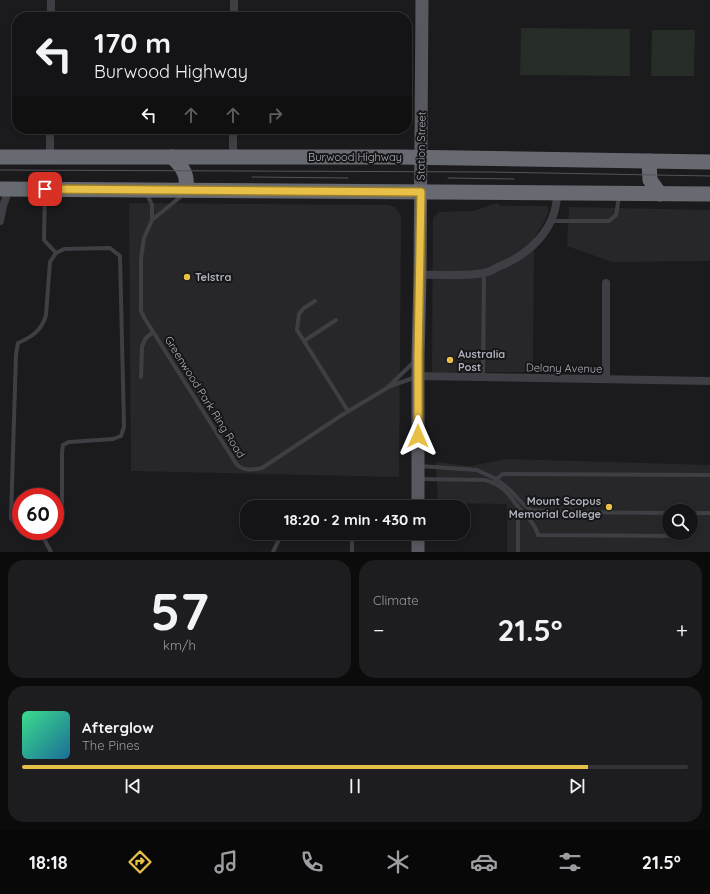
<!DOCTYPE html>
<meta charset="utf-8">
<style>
body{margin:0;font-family:Quicksand,sans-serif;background:#1d1d1f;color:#f1f3f6;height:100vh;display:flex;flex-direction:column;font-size:15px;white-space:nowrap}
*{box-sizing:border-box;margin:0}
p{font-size:13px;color:#9d9ea1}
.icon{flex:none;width:22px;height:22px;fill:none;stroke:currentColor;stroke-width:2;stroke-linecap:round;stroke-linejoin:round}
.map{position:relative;height:552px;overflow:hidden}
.details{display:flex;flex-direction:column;gap:8px;padding:8px;background:#0b0b0c;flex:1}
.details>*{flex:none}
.banner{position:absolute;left:12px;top:12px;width:400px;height:122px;border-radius:16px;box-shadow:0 2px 6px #0003,0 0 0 1px #333335;background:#141416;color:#f1f3f6;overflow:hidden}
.buttons{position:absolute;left:662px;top:504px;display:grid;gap:8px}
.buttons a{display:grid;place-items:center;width:36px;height:36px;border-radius:50%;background:#141416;box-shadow:0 2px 6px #0003,0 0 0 1px #333335;font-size:20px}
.speed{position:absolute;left:12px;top:488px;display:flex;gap:8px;font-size:20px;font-weight:700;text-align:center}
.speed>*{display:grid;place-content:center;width:52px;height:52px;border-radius:50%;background:#141416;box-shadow:0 2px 6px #0003,0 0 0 1px #333335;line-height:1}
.speed .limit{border:6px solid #d22;background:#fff;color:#111}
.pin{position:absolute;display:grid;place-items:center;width:34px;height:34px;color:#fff;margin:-17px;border-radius:8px;box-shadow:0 2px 6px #0006}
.me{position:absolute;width:44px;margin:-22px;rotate:0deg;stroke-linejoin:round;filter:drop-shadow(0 0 3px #0008)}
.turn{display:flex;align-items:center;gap:14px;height:84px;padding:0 16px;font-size:18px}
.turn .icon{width:52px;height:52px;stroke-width:2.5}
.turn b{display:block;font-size:28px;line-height:34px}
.lanes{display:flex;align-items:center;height:38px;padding:0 16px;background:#0003;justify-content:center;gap:20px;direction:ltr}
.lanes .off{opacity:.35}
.big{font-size:30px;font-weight:700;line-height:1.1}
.details .card{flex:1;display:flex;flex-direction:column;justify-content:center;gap:6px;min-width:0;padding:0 14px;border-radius:16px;background:#1d1d1f}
.details .dial{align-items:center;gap:0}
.dial b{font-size:52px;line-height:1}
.song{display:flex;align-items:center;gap:12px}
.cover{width:48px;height:48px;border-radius:6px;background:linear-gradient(135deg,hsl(150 70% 55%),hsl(200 70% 35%))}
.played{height:4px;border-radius:2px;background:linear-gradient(90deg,#e8c047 85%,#333335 85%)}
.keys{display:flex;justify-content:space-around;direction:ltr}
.heat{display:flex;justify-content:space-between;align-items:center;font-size:22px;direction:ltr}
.details .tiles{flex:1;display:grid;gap:8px;grid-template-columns:1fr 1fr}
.card:last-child{grid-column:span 2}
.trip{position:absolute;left:240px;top:500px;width:230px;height:40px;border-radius:16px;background:#141416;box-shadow:0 2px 6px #0003,0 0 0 1px #333335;font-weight:700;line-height:40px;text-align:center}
.menu{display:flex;height:64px;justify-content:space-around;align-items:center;background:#080809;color:#9d9ea1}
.menu .icon{width:28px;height:28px}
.menu .on{color:#e8c047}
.menu b{font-size:18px;color:#f1f3f6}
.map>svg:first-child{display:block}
.built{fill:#27272a;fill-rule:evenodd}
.green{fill:#252d26}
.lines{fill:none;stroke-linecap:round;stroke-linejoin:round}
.lane{stroke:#3e3e44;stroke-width:4}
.street{stroke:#3e3e44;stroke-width:8}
.primary{stroke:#585960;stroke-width:13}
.highway{stroke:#686a72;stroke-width:15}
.tram{stroke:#53545a;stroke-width:1}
.route-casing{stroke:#977d2e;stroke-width:10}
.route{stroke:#e8c047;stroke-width:7}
.poi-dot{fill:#e8c047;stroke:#161618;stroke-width:1.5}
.labels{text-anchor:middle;stroke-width:4;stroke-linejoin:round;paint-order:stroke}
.street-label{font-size:11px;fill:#aeb1bb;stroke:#161618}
.poi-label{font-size:11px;font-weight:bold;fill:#aeb1bb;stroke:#161618;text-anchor:start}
</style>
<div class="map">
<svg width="710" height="552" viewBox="0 0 710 552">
<rect width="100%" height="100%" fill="#1b1b1d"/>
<g class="built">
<polygon points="129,203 388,205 395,207 401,216 401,221 399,477 131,471"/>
<polygon points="497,203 501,206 547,206 549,211 542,226 534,238 533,372 432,372 433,218 439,212 473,211"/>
<polygon points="569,207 710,210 710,261 612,262 567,246"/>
<path d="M507 459 710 465V552H507V504L438 503 436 462 470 466ZM669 511H691V533H669Z"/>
</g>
<g class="green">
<polygon points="521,28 630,29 630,76 520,75"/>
<polygon points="652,30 695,30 694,76 651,76"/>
</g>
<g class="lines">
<g class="lane">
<polyline points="45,192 44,240 56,253"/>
<polyline points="147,194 152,205 152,220"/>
<path d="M184 194 152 220 144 238 141 259V311L145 319 237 465C245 471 253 470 262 468L342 415 387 388 415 361"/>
<polyline points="551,221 609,221 616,215 619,197"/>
<polyline points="315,301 304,308 299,314 297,330 348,411"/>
<polyline points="304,341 336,320"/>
<polyline points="141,377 142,347 145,339 153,332"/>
<polyline points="483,377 484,273"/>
<polyline points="388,387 416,377"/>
<polyline points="420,466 477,470 496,479 509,489 523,504 531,510 549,512 669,513"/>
<path d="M420 479 485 480C503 485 508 493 518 507 526 516 535 523 538 535L681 536V533"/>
<polyline points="495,480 503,474 510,474 710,475"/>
<polyline points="691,513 710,513"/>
<path d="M43 537 23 534 11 518 16 354 18 343C32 337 42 330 46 315L50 262 56 253 64 249 110 248 120 256 124 427 121 436 113 439 69 442 63 445 62 452V508L55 520"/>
<polyline points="43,537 51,552"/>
<polyline points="43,537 48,531"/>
<polyline points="273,552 282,533"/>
<polyline points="352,552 352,533"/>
<polyline points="518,552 518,506"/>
</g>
<g class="street">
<polyline points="51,17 51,0"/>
<polyline points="234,17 234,0"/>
<polyline points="50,157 50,129"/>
<polyline points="233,157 233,129"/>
<polyline points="0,221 3,206 9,189"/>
<path d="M420 275C440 274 465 277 484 273 489 272 494 269 498 267 529 255 557 229 557 193"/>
<polyline points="418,376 710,381"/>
<polyline points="606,379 606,283"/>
</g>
<g class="primary">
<polyline points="418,507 418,358 420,275 422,0"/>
<polyline points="418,552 418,533"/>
</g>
<g class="highway">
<polyline points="0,157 399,157 710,162"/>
<path d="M172 157C183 167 188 175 186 190"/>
<polyline points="649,161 650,180 660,194"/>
<polyline points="0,189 710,194"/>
</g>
<g class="tram">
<polyline points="0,170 490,172 710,176"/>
<polyline points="252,177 348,178"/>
<polyline points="448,178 514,179"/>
</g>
</g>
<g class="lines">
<defs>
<polyline id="route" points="45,189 421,192 418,358 418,436"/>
</defs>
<use href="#route" class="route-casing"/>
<use href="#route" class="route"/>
</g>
<g class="poi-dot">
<circle cx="187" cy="277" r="4"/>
<circle cx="450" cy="360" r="4"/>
<circle cx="609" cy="507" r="4"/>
</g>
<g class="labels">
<g class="street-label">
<text transform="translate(421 146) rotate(-89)" y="4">Station Street</text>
<text x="355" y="161">Burwood Highway</text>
<text transform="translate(564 368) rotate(1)" y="4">Delany Avenue</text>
<text transform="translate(205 397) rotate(58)" y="4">Greenwood Park Ring Road</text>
</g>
<g class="poi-label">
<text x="195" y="281">Telstra</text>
<text x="458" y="358">Australia<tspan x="458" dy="13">Post</tspan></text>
<text x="601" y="505" text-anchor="end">Mount Scopus<tspan x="601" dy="13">Memorial College</tspan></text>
</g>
</g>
</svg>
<div class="buttons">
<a><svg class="icon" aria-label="search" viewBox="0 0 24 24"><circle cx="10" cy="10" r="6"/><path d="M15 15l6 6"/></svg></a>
</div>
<div class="speed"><div class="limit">60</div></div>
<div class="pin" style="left:45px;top:189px;background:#d93025"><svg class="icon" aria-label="arrive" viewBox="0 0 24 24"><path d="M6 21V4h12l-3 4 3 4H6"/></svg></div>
<svg class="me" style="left:418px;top:436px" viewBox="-20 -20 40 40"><path d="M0-17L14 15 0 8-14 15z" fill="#e8c047" stroke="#fff" stroke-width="4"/></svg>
<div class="trip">18:20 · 2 min · 430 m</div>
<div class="banner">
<div class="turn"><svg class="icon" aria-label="left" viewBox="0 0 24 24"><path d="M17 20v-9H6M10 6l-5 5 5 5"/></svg><div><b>170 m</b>Burwood Highway</div></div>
<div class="lanes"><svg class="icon" aria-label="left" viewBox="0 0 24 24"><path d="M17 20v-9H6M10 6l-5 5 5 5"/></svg><svg class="icon off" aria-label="ahead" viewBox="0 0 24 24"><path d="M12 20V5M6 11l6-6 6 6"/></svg><svg class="icon off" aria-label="ahead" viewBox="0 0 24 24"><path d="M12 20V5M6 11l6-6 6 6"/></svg><svg class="icon off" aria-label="right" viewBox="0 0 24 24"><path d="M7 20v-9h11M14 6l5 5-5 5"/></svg></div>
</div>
</div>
<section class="details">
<div class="tiles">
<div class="card dial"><b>57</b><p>km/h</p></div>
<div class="card"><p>Climate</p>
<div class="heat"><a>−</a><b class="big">21.5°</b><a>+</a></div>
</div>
<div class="card">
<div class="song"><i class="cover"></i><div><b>Afterglow</b><p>The Pines</p></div></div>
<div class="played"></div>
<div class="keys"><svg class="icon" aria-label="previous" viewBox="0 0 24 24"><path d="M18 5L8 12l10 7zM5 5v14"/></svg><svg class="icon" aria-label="pause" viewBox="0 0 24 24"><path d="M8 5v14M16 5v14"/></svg><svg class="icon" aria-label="next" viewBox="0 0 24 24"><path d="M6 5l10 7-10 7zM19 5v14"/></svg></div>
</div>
</div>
</section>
<nav class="menu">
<b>18:18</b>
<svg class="icon on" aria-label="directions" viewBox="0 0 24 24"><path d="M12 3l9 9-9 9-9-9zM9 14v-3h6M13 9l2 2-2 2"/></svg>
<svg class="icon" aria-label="music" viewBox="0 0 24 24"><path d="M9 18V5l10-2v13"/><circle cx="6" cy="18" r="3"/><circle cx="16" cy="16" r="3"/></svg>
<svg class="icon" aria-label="phone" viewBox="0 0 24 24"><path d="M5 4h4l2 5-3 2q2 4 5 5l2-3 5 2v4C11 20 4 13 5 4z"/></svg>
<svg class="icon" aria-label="climate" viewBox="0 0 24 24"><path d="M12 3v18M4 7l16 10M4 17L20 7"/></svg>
<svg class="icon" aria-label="car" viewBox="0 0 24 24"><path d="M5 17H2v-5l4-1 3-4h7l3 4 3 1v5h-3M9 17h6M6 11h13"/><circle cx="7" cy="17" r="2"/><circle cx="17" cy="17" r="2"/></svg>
<svg class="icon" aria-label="filters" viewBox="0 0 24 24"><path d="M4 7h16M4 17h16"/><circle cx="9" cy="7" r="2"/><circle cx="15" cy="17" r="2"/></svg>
<b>21.5°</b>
</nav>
